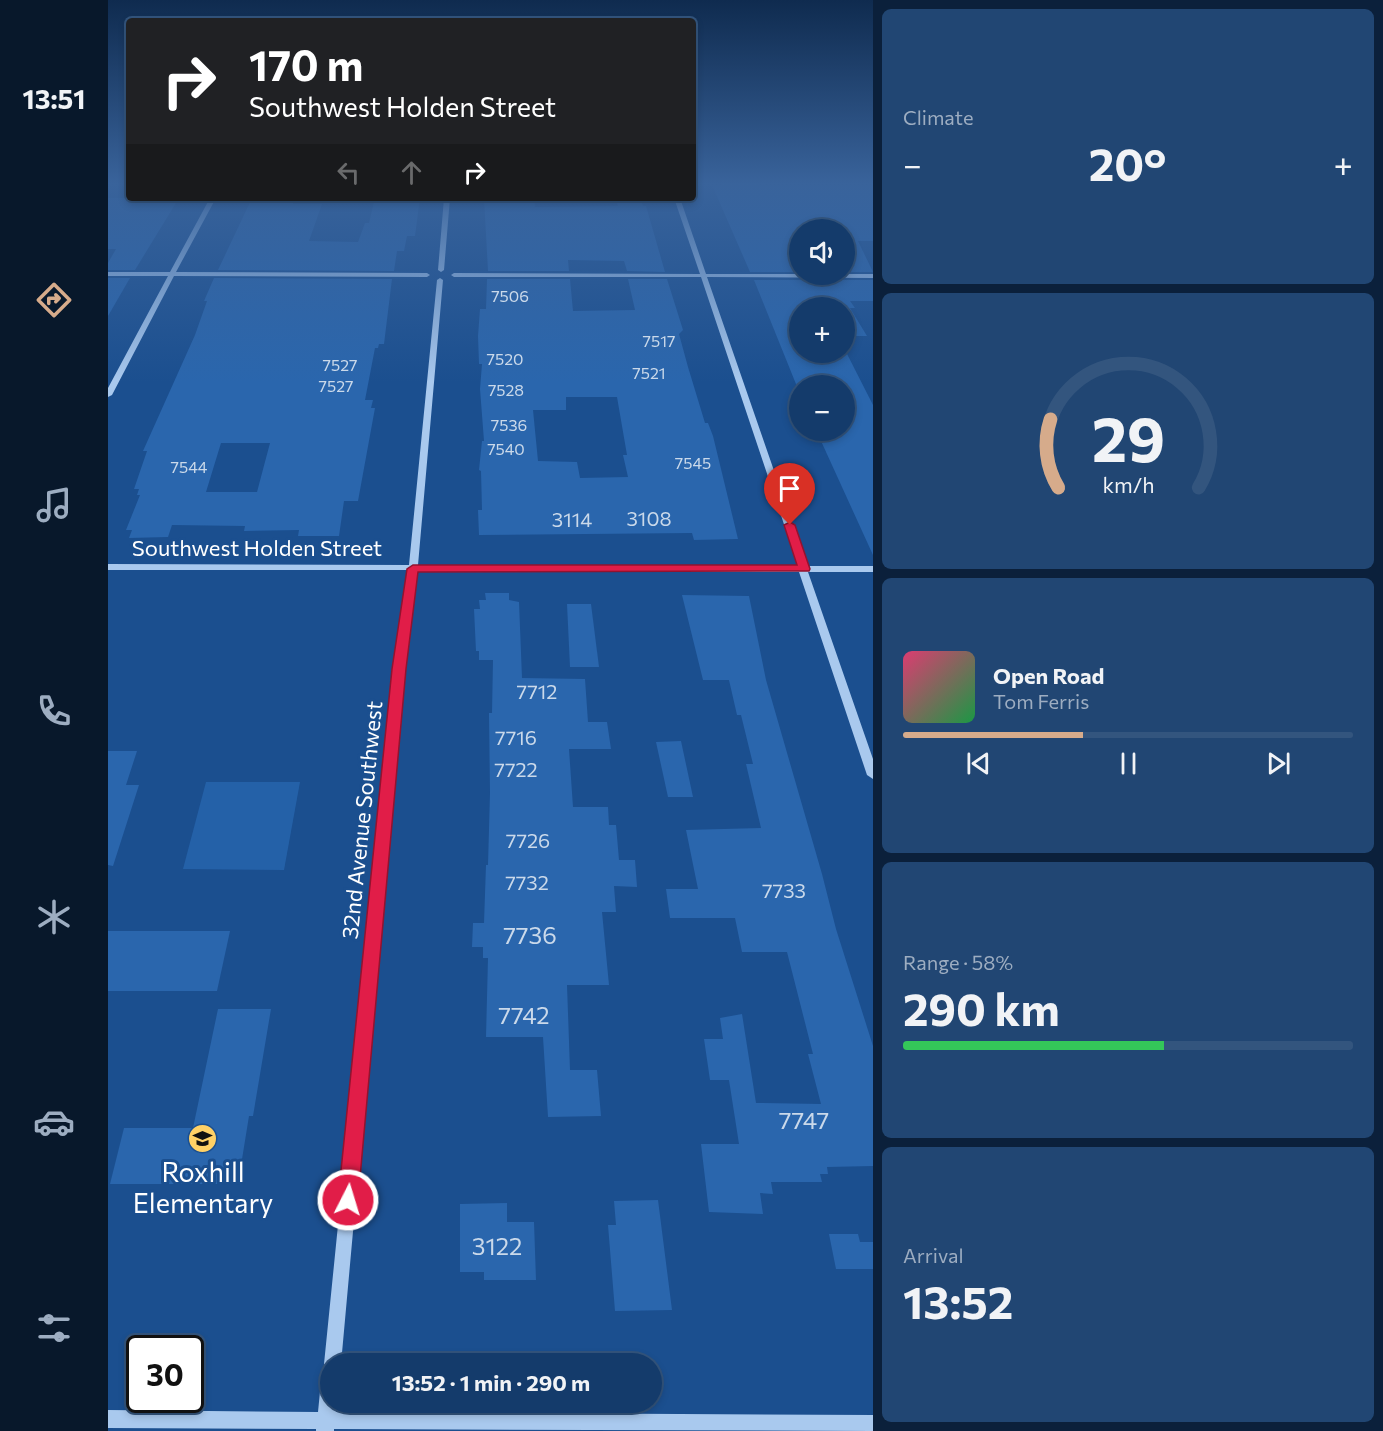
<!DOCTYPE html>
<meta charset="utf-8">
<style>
body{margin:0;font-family:Commissioner,sans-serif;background:#214673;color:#f1f3f6;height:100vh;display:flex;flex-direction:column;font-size:22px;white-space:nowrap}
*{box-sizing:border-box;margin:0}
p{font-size:20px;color:#9dadc1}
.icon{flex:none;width:33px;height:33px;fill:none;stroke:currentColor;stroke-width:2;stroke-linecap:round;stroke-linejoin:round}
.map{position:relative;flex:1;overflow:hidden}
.panel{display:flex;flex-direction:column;gap:9px;padding:9px;background:#0b203b;width:510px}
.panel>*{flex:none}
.hud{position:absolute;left:18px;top:18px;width:570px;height:183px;border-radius:6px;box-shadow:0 3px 9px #0003,0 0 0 2px #33557e;background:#202124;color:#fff;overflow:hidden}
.fabs{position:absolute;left:681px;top:219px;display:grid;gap:12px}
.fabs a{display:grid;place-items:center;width:66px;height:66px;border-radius:50%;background:#143b6b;box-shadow:0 3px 9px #0003,0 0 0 2px #33557e;font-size:30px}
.speed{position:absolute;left:18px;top:1335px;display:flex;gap:12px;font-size:30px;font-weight:700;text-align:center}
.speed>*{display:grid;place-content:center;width:78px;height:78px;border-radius:50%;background:#143b6b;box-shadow:0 3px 9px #0003,0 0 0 2px #33557e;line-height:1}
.speed .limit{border:3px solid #111;border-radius:9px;background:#fff;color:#111}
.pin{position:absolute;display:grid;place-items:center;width:51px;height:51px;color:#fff;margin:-62px -26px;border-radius:50% 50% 50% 0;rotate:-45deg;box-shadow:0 0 6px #0007}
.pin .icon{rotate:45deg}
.me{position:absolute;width:66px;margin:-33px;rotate:5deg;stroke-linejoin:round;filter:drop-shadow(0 0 4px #0008)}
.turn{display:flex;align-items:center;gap:21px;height:126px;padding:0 24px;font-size:27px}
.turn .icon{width:78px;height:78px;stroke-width:2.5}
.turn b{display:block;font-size:42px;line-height:51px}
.lanes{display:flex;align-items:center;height:57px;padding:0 24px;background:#0003;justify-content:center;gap:30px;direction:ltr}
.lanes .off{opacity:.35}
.big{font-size:45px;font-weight:700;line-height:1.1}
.panel .widget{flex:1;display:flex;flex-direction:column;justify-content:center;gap:9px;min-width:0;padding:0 21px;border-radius:9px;background:#214673}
.panel .dial{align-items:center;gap:0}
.dial svg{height:156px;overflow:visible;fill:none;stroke:#33557e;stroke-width:7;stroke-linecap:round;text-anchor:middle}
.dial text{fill:#f1f3f6;stroke:none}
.song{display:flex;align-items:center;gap:18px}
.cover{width:72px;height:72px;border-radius:9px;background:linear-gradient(135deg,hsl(340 70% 55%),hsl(140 70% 35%))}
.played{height:6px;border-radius:3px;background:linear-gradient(90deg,#d6ab8b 40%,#33557e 40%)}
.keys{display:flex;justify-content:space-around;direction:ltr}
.heat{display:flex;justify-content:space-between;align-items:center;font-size:33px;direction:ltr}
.charge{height:9px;border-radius:4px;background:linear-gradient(90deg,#34c759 58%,#33557e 0)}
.trip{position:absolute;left:212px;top:1353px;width:342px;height:60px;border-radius:30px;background:#143b6b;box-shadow:0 3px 9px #0003,0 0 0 2px #33557e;font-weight:700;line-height:60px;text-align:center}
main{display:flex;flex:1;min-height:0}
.tabs{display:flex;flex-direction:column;width:108px;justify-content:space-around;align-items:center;background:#08182b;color:#9dadc1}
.tabs .icon{width:42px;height:42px}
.tabs .active{color:#d6ab8b}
.tabs b{font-size:27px;color:#f1f3f6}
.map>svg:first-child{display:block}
.green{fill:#2461a8}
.building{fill:#2a66ad;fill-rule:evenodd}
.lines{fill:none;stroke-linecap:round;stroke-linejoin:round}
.minor{fill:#a9c9ee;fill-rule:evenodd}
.route{fill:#e11d48;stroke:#92132f;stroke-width:1.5}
.labels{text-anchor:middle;stroke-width:6;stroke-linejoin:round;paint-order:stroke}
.far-number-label{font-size:16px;fill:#cad9ea}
.number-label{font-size:20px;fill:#cad9ea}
.street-label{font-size:22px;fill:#fff;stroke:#1b4f8f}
.near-number-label{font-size:24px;fill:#cad9ea}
.near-poi-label{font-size:27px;fill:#fff;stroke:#1b4f8f}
</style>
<main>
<nav class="tabs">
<b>13:51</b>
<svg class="icon active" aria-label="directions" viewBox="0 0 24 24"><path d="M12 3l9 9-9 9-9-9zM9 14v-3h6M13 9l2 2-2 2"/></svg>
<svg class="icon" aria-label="music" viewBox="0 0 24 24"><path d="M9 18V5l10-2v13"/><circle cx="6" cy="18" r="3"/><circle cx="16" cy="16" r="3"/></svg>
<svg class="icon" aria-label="phone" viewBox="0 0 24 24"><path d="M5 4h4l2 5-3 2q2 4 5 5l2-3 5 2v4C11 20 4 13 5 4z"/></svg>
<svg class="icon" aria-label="climate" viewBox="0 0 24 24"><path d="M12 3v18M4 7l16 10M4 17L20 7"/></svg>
<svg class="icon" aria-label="car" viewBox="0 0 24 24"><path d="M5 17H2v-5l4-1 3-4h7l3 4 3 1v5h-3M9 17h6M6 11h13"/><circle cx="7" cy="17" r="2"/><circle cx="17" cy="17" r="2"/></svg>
<svg class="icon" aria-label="filters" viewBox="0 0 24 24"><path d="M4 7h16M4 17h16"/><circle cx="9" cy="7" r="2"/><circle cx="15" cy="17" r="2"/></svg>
</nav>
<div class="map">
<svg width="765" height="1431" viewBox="0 0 765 1431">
<rect width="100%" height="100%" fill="#1b4f8f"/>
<polygon class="green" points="98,782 192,782 176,870 75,869"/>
<g class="building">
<polygon points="613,182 648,182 650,186 765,186 765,241 750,241 765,272 736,272 736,230 692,230 692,272 642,272 604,185 614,185"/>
<polygon points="0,198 71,198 27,270 0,270 0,263 8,249 0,249"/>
<polygon points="144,198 187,198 185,204 214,204 201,241 250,242 257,223 261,223 267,198 312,198 307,236 299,236 296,251 289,251 286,271 110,270"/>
<polygon points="376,198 426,198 427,207 510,206 508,198 532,198 535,206 538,206 557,272 519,271 516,261 460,260 461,271 380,271"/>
<polygon points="0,278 22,278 0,316"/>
<path d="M106 278 284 279 276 344H271L270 348H267L257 400H265L263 408H267L250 501H236L231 536H190L191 530 136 531 137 526 64 525 60 537 21 538 24 530H18L32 495H29L31 489H26L39 451H35L87 335 99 301H96ZM113 443H162L149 492H98Z"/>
<path d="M379 279H462L465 311 527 310 520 279H559L575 330 571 334 580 367 597 423H600L605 436 630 539 586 540 584 533 371 535 370 510H374L373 471 371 470 374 441H376L372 389 374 364H371L370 336 372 309H378ZM458 397H509L519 455H515L520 477 472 478 469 462 430 461 425 410H458Z"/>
<polygon points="646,280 765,280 765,301 742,301 747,308 742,308 759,336 736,336 736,308 692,308 692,352 736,352 736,348 765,405 765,555 708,430 736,430 736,386 692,386 692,394"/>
<polygon points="377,593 401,593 401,600 411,602 414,678 477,679 480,722 499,722 503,749 461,749 465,807 500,807 501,825 508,825 511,860 527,860 529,887 506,886 508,912 494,912 501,985 459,985 462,1070 489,1070 493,1116 440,1117 435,1037 378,1037 380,958 375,958 375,947 364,947 365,923 376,923 378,865 380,865 382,793 381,713 384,713 385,660 371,660 371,651 368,651 366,609 372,609 371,600 378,600"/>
<polygon points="574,595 641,596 658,680 714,874 728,929 765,1046 765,1166 719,1167 720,1174 712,1174 714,1182 663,1182 665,1194 652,1193 655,1214 601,1212 593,1144 631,1144 621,1080 602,1080 596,1039 615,1039 612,1018 634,1014 648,1103 713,1104 700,1054 705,1054 679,952 634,952 627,918 562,918 558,889 590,889 578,830 653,828 638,764 645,764 633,715 629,715 621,680 595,680"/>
<polygon points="459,604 483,604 491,667 462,667"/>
<polygon points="573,741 585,797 560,797 548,742"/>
<polygon points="0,751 29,751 18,785 31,785 5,866 0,865"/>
<polygon points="0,931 122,931 109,991 0,991"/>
<polygon points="110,1009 163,1009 145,1116 141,1116 130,1184 2,1184 16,1128 85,1128"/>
<polygon points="550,1200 564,1310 507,1311 500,1225 508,1225 506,1201"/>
<polygon points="399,1203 399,1222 426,1222 428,1280 376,1280 376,1272 352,1272 352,1204"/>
<polygon points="721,1234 750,1234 752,1242 765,1242 765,1269 728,1269"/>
</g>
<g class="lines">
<g class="minor">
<polygon points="102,198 108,198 68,272 319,273 322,275 319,277 66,276 4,395 0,397 0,388 60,276 0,276 0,272 62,272"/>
<polygon points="336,198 342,198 336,270 333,272 330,270"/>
<polygon points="566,198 572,198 598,274 765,274 765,278 599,277 699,566 765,566 765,572 700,572 765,759 765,779 759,775 691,572 309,571 296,669 233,1364 222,1364 222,1372 218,1370 216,1364 286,669 300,570 0,570 0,564 301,565 329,280 332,278 335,280 310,565 690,566 593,277 346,277 343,275 346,273 592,274"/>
<polygon points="222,1372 222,1402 229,1402 228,1412 765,1415 765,1431 226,1429 226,1431 208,1431 208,1429 0,1428 0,1410 210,1412 213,1381 216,1375"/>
</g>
</g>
<linearGradient id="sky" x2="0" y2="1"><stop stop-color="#0f2b4f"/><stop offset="0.48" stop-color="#39639b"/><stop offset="1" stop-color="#39639b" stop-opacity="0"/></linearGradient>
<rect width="765" height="382" fill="url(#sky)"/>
<polygon class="route" points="682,522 687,525 702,569 701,571 310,572 298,669 250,1200 247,1207 240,1210 233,1207 230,1200 284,669 299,569 305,565 689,565 676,525"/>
<defs>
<symbol id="school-disc" viewBox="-11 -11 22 22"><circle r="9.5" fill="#ffd166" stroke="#1b4f8f"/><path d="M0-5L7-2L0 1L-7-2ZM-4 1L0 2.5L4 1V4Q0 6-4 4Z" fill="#111"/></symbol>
</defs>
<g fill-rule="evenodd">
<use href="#school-disc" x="78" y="1122" width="33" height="33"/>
</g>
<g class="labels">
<g class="far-number-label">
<text x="402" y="302">7506</text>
<text x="551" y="347">7517</text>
<text x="397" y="365">7520</text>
<text x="232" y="371">7527</text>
<text x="541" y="379">7521</text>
<text x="228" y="392">7527</text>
<text x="398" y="396">7528</text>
<text x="401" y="431">7536</text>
<text x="398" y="455">7540</text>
<text x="585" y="469">7545</text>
<text x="81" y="473">7544</text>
</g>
<g class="number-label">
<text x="541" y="526">3108</text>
<text x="464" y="527">3114</text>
<text x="429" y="699">7712</text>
<text x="408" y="745">7716</text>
<text x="408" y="777">7722</text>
<text x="420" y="848">7726</text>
<text x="419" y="890">7732</text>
<text x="676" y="898">7733</text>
</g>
<g class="street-label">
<text x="149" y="556">Southwest Holden Street</text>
<text transform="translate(254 820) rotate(-84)" y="8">32nd Avenue Southwest</text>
</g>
<g class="near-number-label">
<text x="422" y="944">7736</text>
<text x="416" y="1024">7742</text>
<text x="696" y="1129">7747</text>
<text x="389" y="1255">3122</text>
</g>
<g class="near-poi-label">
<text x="95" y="1182">Roxhill<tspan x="95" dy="31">Elementary</tspan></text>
</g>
</g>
</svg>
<div class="fabs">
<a><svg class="icon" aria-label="sound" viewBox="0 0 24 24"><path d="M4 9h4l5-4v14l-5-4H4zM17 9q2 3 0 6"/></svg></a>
<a>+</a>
<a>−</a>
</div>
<div class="speed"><div class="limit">30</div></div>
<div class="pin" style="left:682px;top:525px;background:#d93025"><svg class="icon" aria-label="arrive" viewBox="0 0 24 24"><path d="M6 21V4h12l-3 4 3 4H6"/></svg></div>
<svg class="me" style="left:240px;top:1200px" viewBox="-20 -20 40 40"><circle r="17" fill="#e11d48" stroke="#fff" stroke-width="3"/><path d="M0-11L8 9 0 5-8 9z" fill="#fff"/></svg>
<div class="trip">13:52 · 1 min · 290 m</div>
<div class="hud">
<div class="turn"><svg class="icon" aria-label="right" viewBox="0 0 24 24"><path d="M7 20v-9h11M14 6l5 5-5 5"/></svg><div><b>170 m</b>Southwest Holden Street</div></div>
<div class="lanes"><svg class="icon off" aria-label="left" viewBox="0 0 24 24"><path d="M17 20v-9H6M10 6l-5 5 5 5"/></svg><svg class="icon off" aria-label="ahead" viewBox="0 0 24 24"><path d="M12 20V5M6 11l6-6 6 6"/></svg><svg class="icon" aria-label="right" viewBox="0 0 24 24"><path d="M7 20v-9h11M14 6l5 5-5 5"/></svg></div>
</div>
</div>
<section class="panel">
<div class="widget"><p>Climate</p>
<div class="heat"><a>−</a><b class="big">20°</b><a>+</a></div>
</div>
<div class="widget dial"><svg viewBox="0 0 100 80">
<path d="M14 69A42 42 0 1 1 86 69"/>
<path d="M14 69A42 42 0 0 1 10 34" stroke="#d6ab8b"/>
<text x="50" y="56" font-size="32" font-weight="700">29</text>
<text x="50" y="72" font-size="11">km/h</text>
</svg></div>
<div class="widget">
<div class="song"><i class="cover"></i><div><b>Open Road</b><p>Tom Ferris</p></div></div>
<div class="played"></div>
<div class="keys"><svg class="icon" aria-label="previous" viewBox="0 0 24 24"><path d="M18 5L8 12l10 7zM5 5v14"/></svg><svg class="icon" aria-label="pause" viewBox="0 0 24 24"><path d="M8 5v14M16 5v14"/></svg><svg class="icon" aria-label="next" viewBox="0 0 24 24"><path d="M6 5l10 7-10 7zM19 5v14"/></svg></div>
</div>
<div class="widget"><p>Range · 58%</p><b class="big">290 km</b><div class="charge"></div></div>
<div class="widget"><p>Arrival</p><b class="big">13:52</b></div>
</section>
</main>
